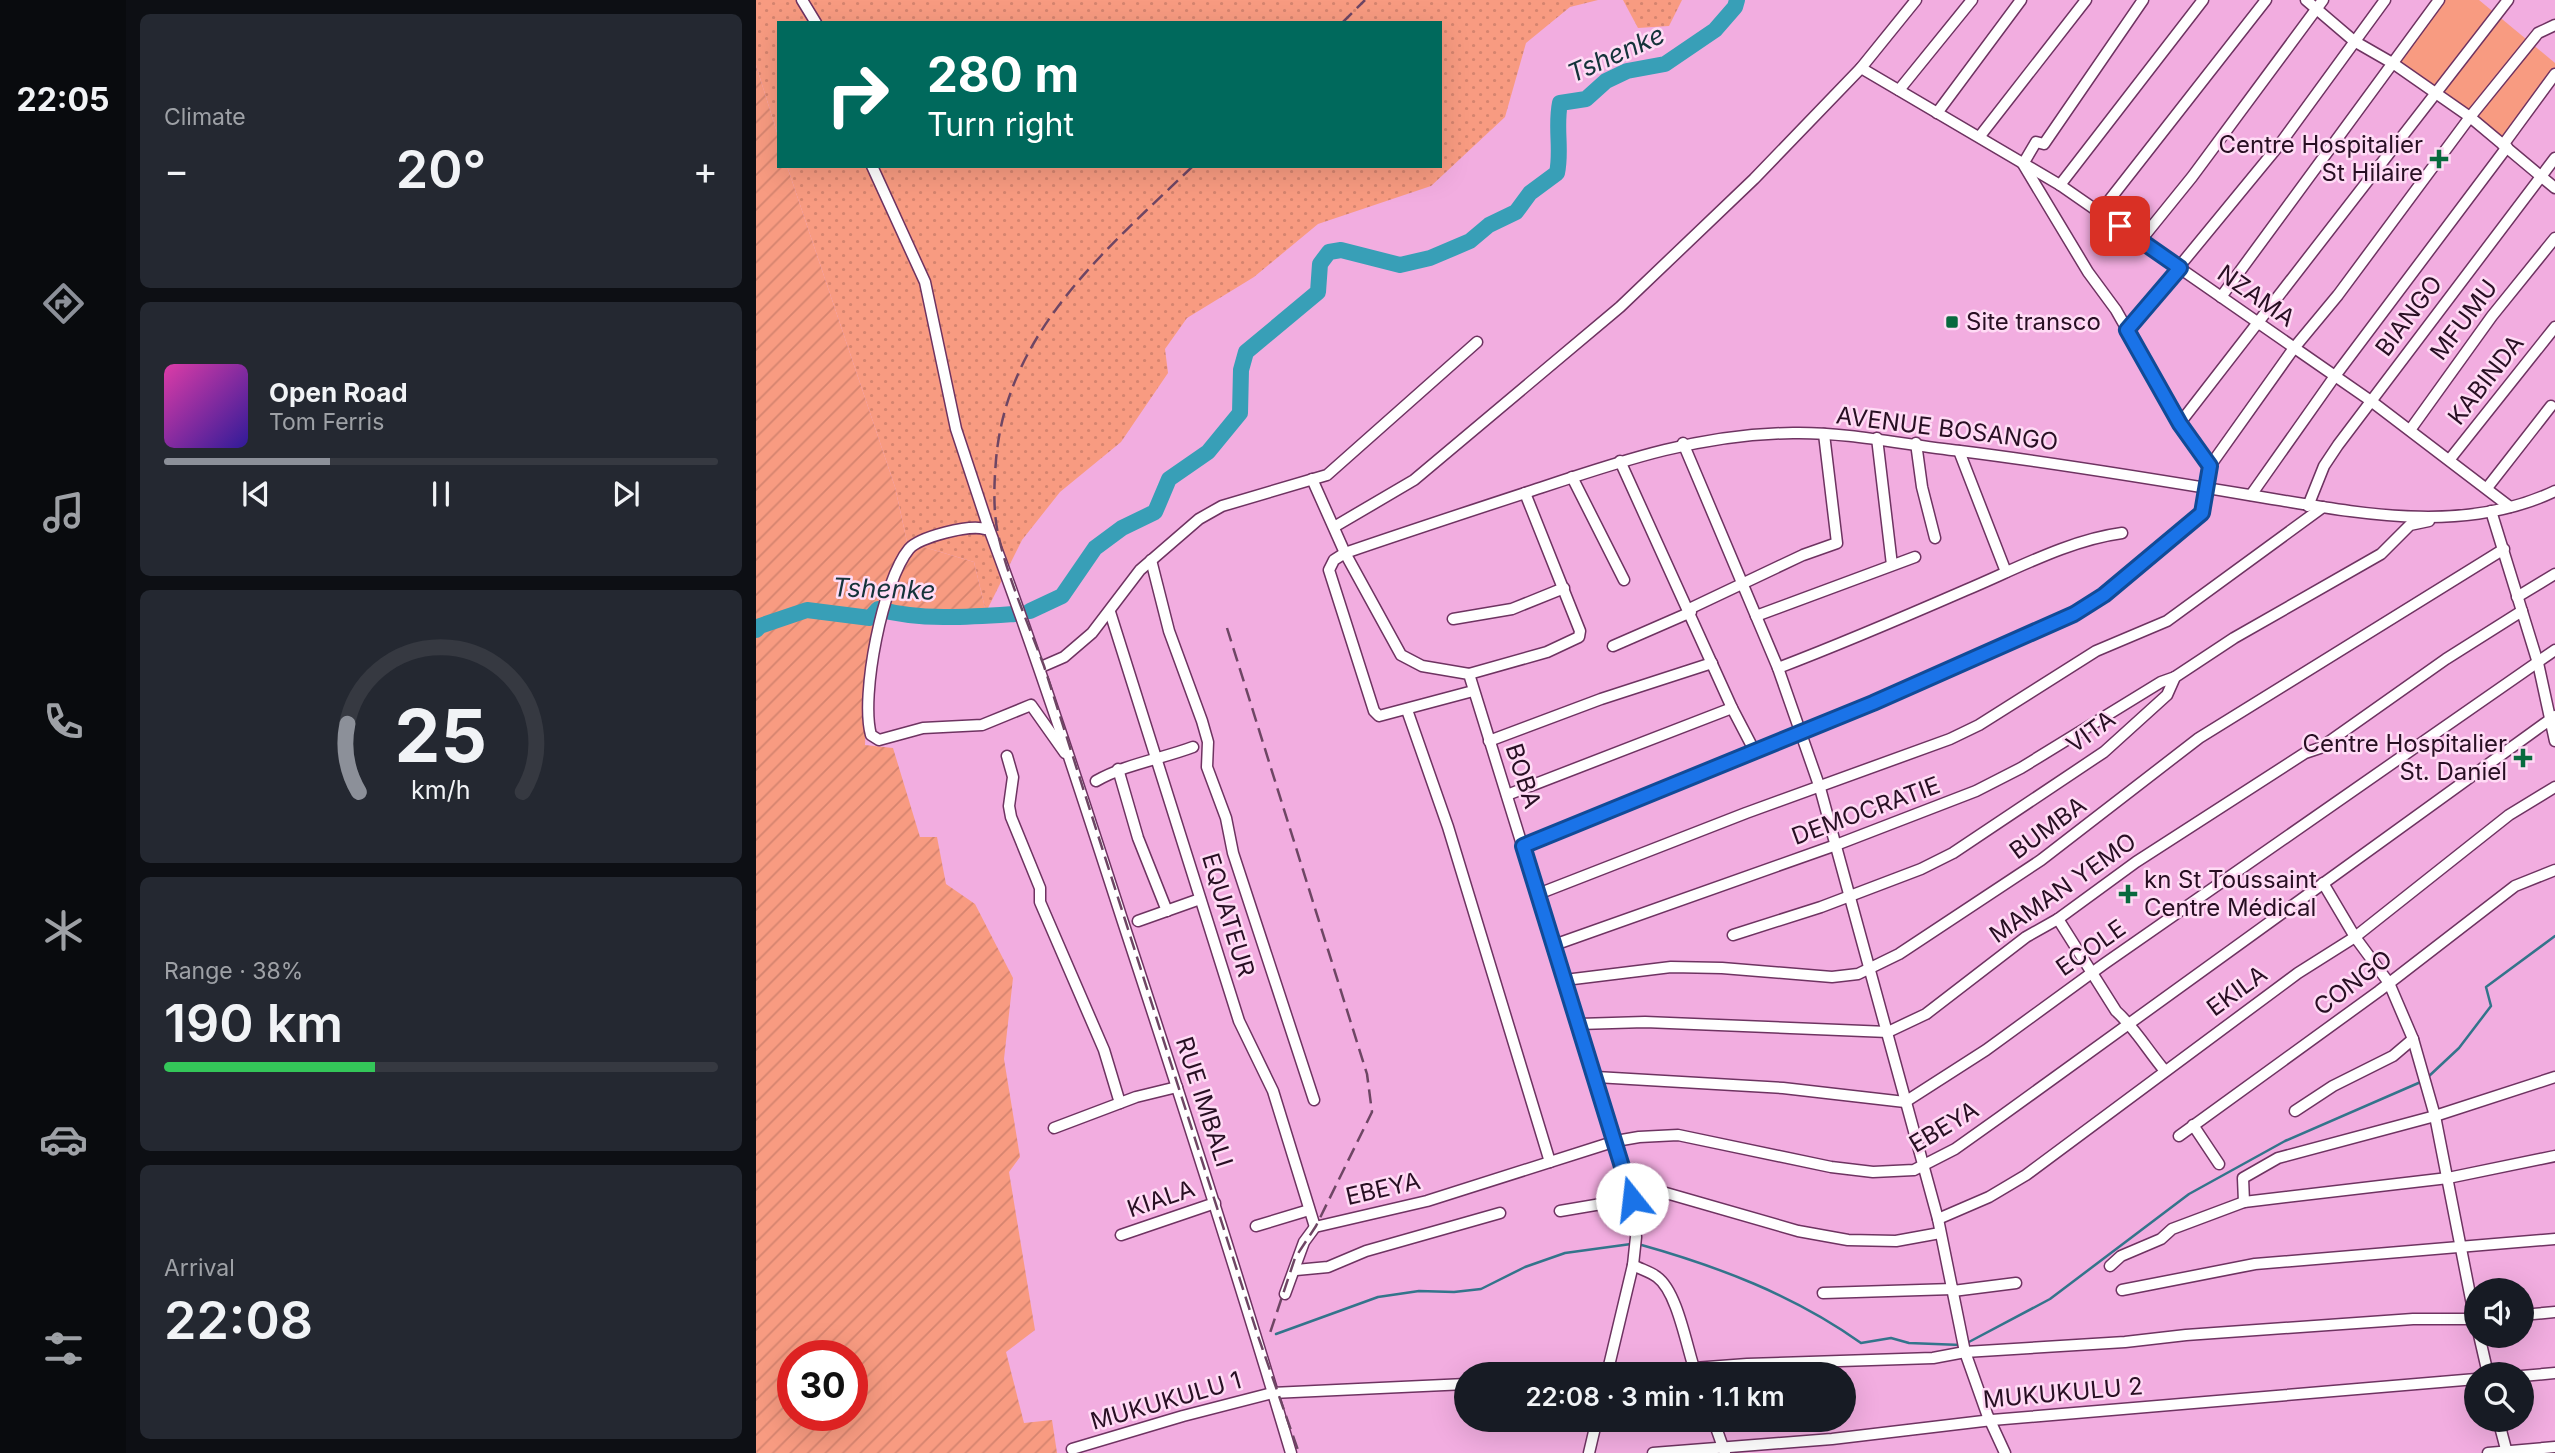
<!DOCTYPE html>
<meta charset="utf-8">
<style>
body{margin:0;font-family:Inter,sans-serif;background:#242831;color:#f1f3f6;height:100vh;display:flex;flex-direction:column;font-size:26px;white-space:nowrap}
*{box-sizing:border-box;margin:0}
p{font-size:23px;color:#9ea1a6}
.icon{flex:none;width:38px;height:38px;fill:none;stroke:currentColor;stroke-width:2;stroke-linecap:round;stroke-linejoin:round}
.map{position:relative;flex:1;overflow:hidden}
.sheet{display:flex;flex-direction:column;gap:14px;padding:14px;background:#0d0f14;width:630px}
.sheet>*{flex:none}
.hud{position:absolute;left:21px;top:21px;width:665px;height:147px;border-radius:0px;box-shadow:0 7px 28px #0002;background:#00695c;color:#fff;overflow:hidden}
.controls{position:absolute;left:1708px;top:1278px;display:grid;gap:14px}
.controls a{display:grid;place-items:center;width:70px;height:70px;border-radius:50%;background:#171b24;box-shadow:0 7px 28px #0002;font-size:35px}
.speed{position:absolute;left:21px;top:1340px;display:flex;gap:14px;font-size:35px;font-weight:700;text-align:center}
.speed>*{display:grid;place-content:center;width:91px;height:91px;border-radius:50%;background:#171b24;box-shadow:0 7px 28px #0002;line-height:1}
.speed .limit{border:10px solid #d22;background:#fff;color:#111}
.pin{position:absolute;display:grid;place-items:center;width:60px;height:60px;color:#fff;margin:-30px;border-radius:14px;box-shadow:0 4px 10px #0006}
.me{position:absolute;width:77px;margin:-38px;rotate:344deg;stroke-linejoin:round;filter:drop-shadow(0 0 5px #0008)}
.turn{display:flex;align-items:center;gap:24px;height:147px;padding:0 35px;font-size:32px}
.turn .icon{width:91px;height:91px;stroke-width:2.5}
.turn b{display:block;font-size:49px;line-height:60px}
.big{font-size:52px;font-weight:600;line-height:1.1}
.sheet .card{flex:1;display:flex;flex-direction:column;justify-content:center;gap:10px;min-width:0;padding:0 24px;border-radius:10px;background:#242831}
.sheet .dial{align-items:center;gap:0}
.dial svg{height:182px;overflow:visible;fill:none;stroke:#363941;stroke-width:7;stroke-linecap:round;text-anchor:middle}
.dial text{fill:#f1f3f6;stroke:none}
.song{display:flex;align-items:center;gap:21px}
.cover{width:84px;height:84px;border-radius:10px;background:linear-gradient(135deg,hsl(320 70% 55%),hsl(250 70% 35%))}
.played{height:7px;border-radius:4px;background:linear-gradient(90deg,#8c9099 30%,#363941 30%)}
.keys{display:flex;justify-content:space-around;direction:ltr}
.heat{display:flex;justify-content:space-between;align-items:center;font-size:38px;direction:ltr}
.charge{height:10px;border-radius:5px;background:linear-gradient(90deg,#34c759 38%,#363941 0)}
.trip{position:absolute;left:698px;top:1362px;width:402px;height:70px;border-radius:35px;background:#171b24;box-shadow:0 7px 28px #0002;font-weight:600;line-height:70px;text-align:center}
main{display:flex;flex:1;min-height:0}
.tab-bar{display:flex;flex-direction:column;width:126px;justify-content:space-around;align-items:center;background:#090b0e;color:#9ea1a6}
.tab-bar .icon{width:49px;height:49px}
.tab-bar .active{color:#8c9099}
.tab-bar b{font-size:32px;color:#f1f3f6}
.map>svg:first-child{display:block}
.grass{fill:url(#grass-dots)}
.garden{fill:url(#garden-furrows);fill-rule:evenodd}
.pitch{fill:#f89b81}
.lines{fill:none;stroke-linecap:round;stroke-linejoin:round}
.stream{stroke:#33748b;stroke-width:2.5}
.river{stroke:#389fb7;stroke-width:16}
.street-casing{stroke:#6e3361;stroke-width:13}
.street{stroke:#fff;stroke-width:10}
.rail{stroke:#6e4664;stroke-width:2.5;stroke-dasharray:14 7;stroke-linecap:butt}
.route-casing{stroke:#114b97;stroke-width:18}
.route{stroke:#1a73e8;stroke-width:12}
.poi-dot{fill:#086a3e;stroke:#ffdbf5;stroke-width:2.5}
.labels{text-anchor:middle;stroke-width:5;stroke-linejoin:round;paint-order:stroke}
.poi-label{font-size:24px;fill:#280f23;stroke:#ffdbf5;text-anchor:end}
.street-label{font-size:24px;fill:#280f23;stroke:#ffdbf5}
.water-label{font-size:26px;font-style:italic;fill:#14333a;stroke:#ffdbf5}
</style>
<main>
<nav class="tab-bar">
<b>22:05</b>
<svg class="icon active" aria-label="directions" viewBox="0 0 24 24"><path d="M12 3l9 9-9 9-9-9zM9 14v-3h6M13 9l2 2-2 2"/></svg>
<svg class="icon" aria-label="music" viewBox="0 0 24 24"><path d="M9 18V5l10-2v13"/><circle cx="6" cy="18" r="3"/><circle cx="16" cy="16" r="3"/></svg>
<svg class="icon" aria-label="phone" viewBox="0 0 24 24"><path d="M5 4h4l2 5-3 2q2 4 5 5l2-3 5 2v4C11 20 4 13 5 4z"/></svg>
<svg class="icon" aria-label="climate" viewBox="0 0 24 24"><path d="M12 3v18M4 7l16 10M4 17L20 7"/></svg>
<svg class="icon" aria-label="car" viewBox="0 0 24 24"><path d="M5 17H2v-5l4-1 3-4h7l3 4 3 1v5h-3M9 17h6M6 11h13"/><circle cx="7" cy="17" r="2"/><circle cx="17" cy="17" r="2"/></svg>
<svg class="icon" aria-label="filters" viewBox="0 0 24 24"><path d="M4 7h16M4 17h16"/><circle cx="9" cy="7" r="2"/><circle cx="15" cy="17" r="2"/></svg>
</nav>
<section class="sheet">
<div class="card"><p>Climate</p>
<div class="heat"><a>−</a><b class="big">20°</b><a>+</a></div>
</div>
<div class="card">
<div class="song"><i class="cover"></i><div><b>Open Road</b><p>Tom Ferris</p></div></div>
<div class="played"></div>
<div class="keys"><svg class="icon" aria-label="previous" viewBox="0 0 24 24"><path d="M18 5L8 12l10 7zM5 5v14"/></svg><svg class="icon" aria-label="pause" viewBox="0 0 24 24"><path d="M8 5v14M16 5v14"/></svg><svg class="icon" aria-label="next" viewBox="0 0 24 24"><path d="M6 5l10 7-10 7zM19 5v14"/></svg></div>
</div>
<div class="card dial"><svg viewBox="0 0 100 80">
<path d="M14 69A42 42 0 1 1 86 69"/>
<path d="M14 69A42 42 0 0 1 9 39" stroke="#8c9099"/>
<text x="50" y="56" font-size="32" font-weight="700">25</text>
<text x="50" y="72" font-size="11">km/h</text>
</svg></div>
<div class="card"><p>Range · 38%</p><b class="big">190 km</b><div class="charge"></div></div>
<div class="card"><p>Arrival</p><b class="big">22:08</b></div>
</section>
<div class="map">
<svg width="1799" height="1453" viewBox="0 0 1799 1453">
<defs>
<pattern id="grass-dots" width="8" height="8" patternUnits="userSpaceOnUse" patternTransform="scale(1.75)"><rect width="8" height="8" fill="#f89b81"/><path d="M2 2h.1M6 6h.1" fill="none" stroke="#d5846f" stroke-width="1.8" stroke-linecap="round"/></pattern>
<pattern id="garden-furrows" width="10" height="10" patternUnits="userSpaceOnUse" patternTransform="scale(1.75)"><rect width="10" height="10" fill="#f89b81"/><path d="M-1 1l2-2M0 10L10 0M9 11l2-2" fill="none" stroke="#d5846f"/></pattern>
</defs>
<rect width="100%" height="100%" fill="#f2ade0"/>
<g class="grass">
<polygon points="0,0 842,0 814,7 770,43 749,117 675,186 562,224 498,277 431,318 409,349 412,373 365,442 304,492 266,540 230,612 218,562 151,542 139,487 31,166 684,166 684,23 23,23 23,139 0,65"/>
<polygon points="867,0 926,0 913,26 882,28"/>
</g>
<path class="garden" d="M0 65 23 139V166H31L139 487 151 542 218 562 230 612 136 611 113 647 109 745 137 748 164 837H181L190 884 219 904 257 978 248 1059 264 1157 253 1172 279 1330 250 1352 268 1423 296 1420 301 1453H0ZM37 1356H96V1416H37Z"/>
<polygon class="pitch" points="1687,0 1723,0 1799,63 1799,77 1746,148 1642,62"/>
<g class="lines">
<g class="stream">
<polyline points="1672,1077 1703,1048 1735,1006 1730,987 1799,936"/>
<path d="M882 1244C961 1266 1038 1295 1105 1343L1135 1338 1153 1343 1205 1345"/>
<polyline points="520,1334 622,1297 663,1291 698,1292 725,1289 769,1267 809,1253 875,1244"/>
<polyline points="1211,1343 1294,1299 1433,1194 1529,1141 1667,1081"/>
</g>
<g class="river">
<path d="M274 611 306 596 339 548 366 528 399 512 413 479 452 452 484 413 485 370 490 352 562 292 564 264 573 252 585 250 644 265 674 258 714 241 733 225 760 212 774 193 801 173C806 150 799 127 804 103L830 99 850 81 871 71 909 64 959 30 979 7 981 0"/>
<path d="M0 630 4 626 51 610 114 618 122 609C165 621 215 617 259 614"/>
</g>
<defs>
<g id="street">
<polyline points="46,0 60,23"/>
<polyline points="1550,0 1598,41 1638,64 1714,117 1799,188"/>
<polyline points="1105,68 1304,185 1615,401 1754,507"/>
<polyline points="1143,90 1216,0"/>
<polyline points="1181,113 1265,0"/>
<polyline points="1224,136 1330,0"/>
<polyline points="1747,145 1799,74"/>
<path d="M116 166 169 282 200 429 232 526 229 529C214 524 163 537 153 549 127 580 104 696 115 735L123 740 167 728 226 725 275 705 309 753"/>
<polyline points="1304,185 1447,0"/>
<polyline points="1344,212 1510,0"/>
<polyline points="1385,240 1436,177 1567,0"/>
<polyline points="1465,297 1683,0"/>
<polyline points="1371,330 1524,144 1629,0"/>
<polyline points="1424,423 1752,0"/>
<polyline points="1654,430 1736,316 1799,238"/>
<polyline points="1121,438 1136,565"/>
<polyline points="927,443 1022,668 1064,788 1182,1219 1209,1352 1231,1414 1249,1453"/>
<polyline points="1160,443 1166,487 1179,538"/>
<polyline points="1203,451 1250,572"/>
<polyline points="1694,459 1799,327"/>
<polyline points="864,461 976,708 999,752"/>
<polyline points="1454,466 1538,348 1582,295 1714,117 1782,33 1799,25"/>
<polyline points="816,477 868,580"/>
<path d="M556 479 589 553 645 655 666 666 713 674 876 1199 880 1237 877 1265C884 1269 895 1272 901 1277 922 1292 931 1350 940 1374"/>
<polyline points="1731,488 1795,406"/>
<polyline points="1495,495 1579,376 1751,147"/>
<polyline points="1552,506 1568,466 1582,445 1799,158"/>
<polyline points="1735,511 1782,663 1799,741"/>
<path d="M232 526C281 657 324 789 367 922 425 1098 482 1275 535 1453"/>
<polyline points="578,527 658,480 864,307 998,179 1105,68 1160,0"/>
<polyline points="395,560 413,631 446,721 452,742 451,767 470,818 477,853 558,1100"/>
<polyline points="1761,597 1799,574"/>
<polyline points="933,609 1047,555 1081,543 1068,434"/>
<polyline points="354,612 483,1021 517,1091 559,1227"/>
<polyline points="1000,616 1159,557"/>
<polyline points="697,619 756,609 808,588"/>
<polyline points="857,646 935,612"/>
<polyline points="285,667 308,657 336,633 384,570 443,519 466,506 571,475 721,342"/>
<path d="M1022 668C1085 644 1148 617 1210 590 1260 569 1313 540 1366 533"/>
<polyline points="713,674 791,652 823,637 824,631 769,493"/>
<path d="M717 691 623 716 618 711 573 570 578 560 589 553C650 532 711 512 772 492 862 462 941 434 1037 433 1094 432 1148 445 1204 451 1301 463 1397 479 1493 495 1593 511 1703 537 1799 491"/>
<polyline points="651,710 692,827 794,1162"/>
<polyline points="733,741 845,699 956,663"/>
<polyline points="251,756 257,777 253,806 255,817 284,888 284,902 348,1050 364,1103"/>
<polyline points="362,769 382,838 411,911"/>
<path d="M340 781C370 764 405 759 437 747"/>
<polyline points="751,795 976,708"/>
<polyline points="767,846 1117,703 1318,614 1348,595 1446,513 1454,466 1424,423 1360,310 1332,272 1267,164 1280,142 1288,144 1387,0"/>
<polyline points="1567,883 1599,937 1633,983 1657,1039 1679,1116 1720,1325"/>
<polyline points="782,894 990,813 1194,739 1223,725 1340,651 1411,621 1567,507"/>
<path d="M1302 919 1360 1011C1379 1028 1392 1051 1409 1071"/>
<polyline points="382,921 444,899"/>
<polyline points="977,935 1065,907 1165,869 1197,853 1348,752 1411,695 1419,677 1478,638 1625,554 1654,525 1673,521"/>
<polyline points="798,945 1080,845 1220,791 1265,768 1405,682 1419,677"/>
<polyline points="809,980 915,967 966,968 1076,977 1102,974 1143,954 1285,860 1443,738 1748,549"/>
<polyline points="823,1024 889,1022 1132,1032 1170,1014 1270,937 1302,919 1380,862 1549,753 1564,748 1690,659 1766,611"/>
<polyline points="840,1077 1027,1088 1149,1102 1230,1050 1348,964 1799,650"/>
<polyline points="1539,1111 1577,1086 1637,1056 1657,1039"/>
<polyline points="1437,1125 1463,1164"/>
<polyline points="298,1128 380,1097 421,1087"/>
<polyline points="1423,1136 1623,991 1759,886 1799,870"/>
<polyline points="1488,1202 1487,1178 1522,1158 1679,1116 1799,1077"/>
<polyline points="804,1211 910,1193 1042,1231 1092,1240 1140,1241 1184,1233"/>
<polyline points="1182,1219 1233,1197 1270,1175 1542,973 1599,937 1753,815 1799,787"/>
<polyline points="500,1226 553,1210"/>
<polyline points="365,1235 459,1203"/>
<polyline points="1354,1266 1365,1256 1405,1239 1416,1229 1488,1202 1692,1178 1799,1156"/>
<polyline points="540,1270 572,1267 610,1251 744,1213"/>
<polyline points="1366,1290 1499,1264 1799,1239"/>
<polyline points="1197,1291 1260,1283"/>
<polyline points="1067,1293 1197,1289"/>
<polyline points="529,1294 548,1242 559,1227 671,1201 860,1141 883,1137 922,1135 1075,1167 1117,1172 1158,1170 1199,1149 1244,1117 1799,716"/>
<polyline points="1766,1315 1799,1312"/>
<polyline points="1723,1335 1732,1374"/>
<polyline points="851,1374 877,1265"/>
<polyline points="859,1374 991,1364 1177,1358 1209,1352 1369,1342 1430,1335 1657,1319 1720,1319"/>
<polyline points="1766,1376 1799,1373"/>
<polyline points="957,1419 969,1453"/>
<polyline points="1742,1419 1751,1453"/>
<polyline points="316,1449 427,1416 516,1393 710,1384"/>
<polyline points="833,1453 841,1419"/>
<polyline points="897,1453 1076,1439 1236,1420 1720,1379"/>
<polyline points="1732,1453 1799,1447"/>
</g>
</defs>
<use href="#street" class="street-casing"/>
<use href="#street" class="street"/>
<g class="rail">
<polyline points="586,23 609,0"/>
<path d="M437 166C350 250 251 331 240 460 238 484 237 510 242 534 252 579 272 623 288 666L502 1336 543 1453"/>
<polyline points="471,628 611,1074 616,1112 560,1226 539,1258 514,1333"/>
</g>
</g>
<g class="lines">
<defs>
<polyline id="route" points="876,1199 767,846 1117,703 1318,614 1348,595 1446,513 1454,466 1424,424 1371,330 1424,268 1364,226"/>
</defs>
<use href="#route" class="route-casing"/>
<use href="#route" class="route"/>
</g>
<g class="poi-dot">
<path d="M1679.5 148.5h7v7h7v7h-7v7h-7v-7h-7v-7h7z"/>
<rect x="1189" y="315" width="14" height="14" rx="3.5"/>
<path d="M1763.5 747.5h7v7h7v7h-7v7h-7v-7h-7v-7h7z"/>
<path d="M1368.5 883.5h7v7h7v7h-7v7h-7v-7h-7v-7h7z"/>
</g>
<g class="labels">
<g class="poi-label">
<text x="1667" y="153">Centre Hospitalier<tspan x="1667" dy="28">St Hilaire</tspan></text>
<text x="1210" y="330" text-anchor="start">Site transco</text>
<text x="1751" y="752">Centre Hospitalier<tspan x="1751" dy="28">St. Daniel</tspan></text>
<text x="1388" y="888" text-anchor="start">kn St Toussaint<tspan x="1388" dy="28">Centre Médical</tspan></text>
</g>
<g class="street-label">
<text transform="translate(1500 296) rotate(35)" y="8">NZAMA</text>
<text transform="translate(1653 316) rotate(-53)" y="8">BIANGO</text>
<text transform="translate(1708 320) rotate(-53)" y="8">MFUMU</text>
<text transform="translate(1730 380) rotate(-52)" y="8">KABINDA</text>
<text transform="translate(1191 429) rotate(7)" y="8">AVENUE BOSANGO</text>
<text transform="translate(1335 732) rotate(-36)" y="8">VITA</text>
<text transform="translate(767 776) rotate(72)" y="8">BOBA</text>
<text transform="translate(1110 811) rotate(-20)" y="8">DEMOCRATIE</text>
<text transform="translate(1292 828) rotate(-36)" y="8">BUMBA</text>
<text transform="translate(1307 888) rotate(-35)" y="8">MAMAN YEMO</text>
<text transform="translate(472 915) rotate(73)" y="8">EQUATEUR</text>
<text transform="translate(1335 948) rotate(-35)" y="8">ECOLE</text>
<text transform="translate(1597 983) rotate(-37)" y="8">CONGO</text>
<text transform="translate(1481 991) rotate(-36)" y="8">EKILA</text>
<text transform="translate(448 1102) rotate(72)" y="8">RUE IMBALI</text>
<text transform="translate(1188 1127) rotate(-31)" y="8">EBEYA</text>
<text transform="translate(627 1189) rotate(-13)" y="8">EBEYA</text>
<text transform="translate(405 1199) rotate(-19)" y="8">KIALA</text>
<text transform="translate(1307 1393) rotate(-5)" y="8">MUKUKULU 2</text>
<text transform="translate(410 1401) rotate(-16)" y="8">MUKUKULU 1</text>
</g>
<g class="water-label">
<text transform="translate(860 54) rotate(-24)" y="9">Tshenke</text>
<text transform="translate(128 589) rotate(2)" y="9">Tshenke</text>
</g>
</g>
</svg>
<div class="controls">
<a><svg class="icon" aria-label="sound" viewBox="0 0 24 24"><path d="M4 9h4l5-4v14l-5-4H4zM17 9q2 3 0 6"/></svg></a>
<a><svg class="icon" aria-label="search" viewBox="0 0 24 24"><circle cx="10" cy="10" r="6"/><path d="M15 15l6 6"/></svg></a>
</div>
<div class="speed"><div class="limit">30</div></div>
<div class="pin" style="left:1364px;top:226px;background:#d93025"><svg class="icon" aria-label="arrive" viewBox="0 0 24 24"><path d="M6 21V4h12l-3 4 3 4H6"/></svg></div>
<svg class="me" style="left:876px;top:1199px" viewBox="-20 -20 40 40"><circle r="19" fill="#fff"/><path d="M0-13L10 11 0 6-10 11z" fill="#1a73e8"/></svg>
<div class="trip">22:08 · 3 min · 1.1 km</div>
<div class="hud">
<div class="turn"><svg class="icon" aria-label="right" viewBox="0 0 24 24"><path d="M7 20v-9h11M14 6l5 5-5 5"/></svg><div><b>280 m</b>Turn right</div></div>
</div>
</div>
</main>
